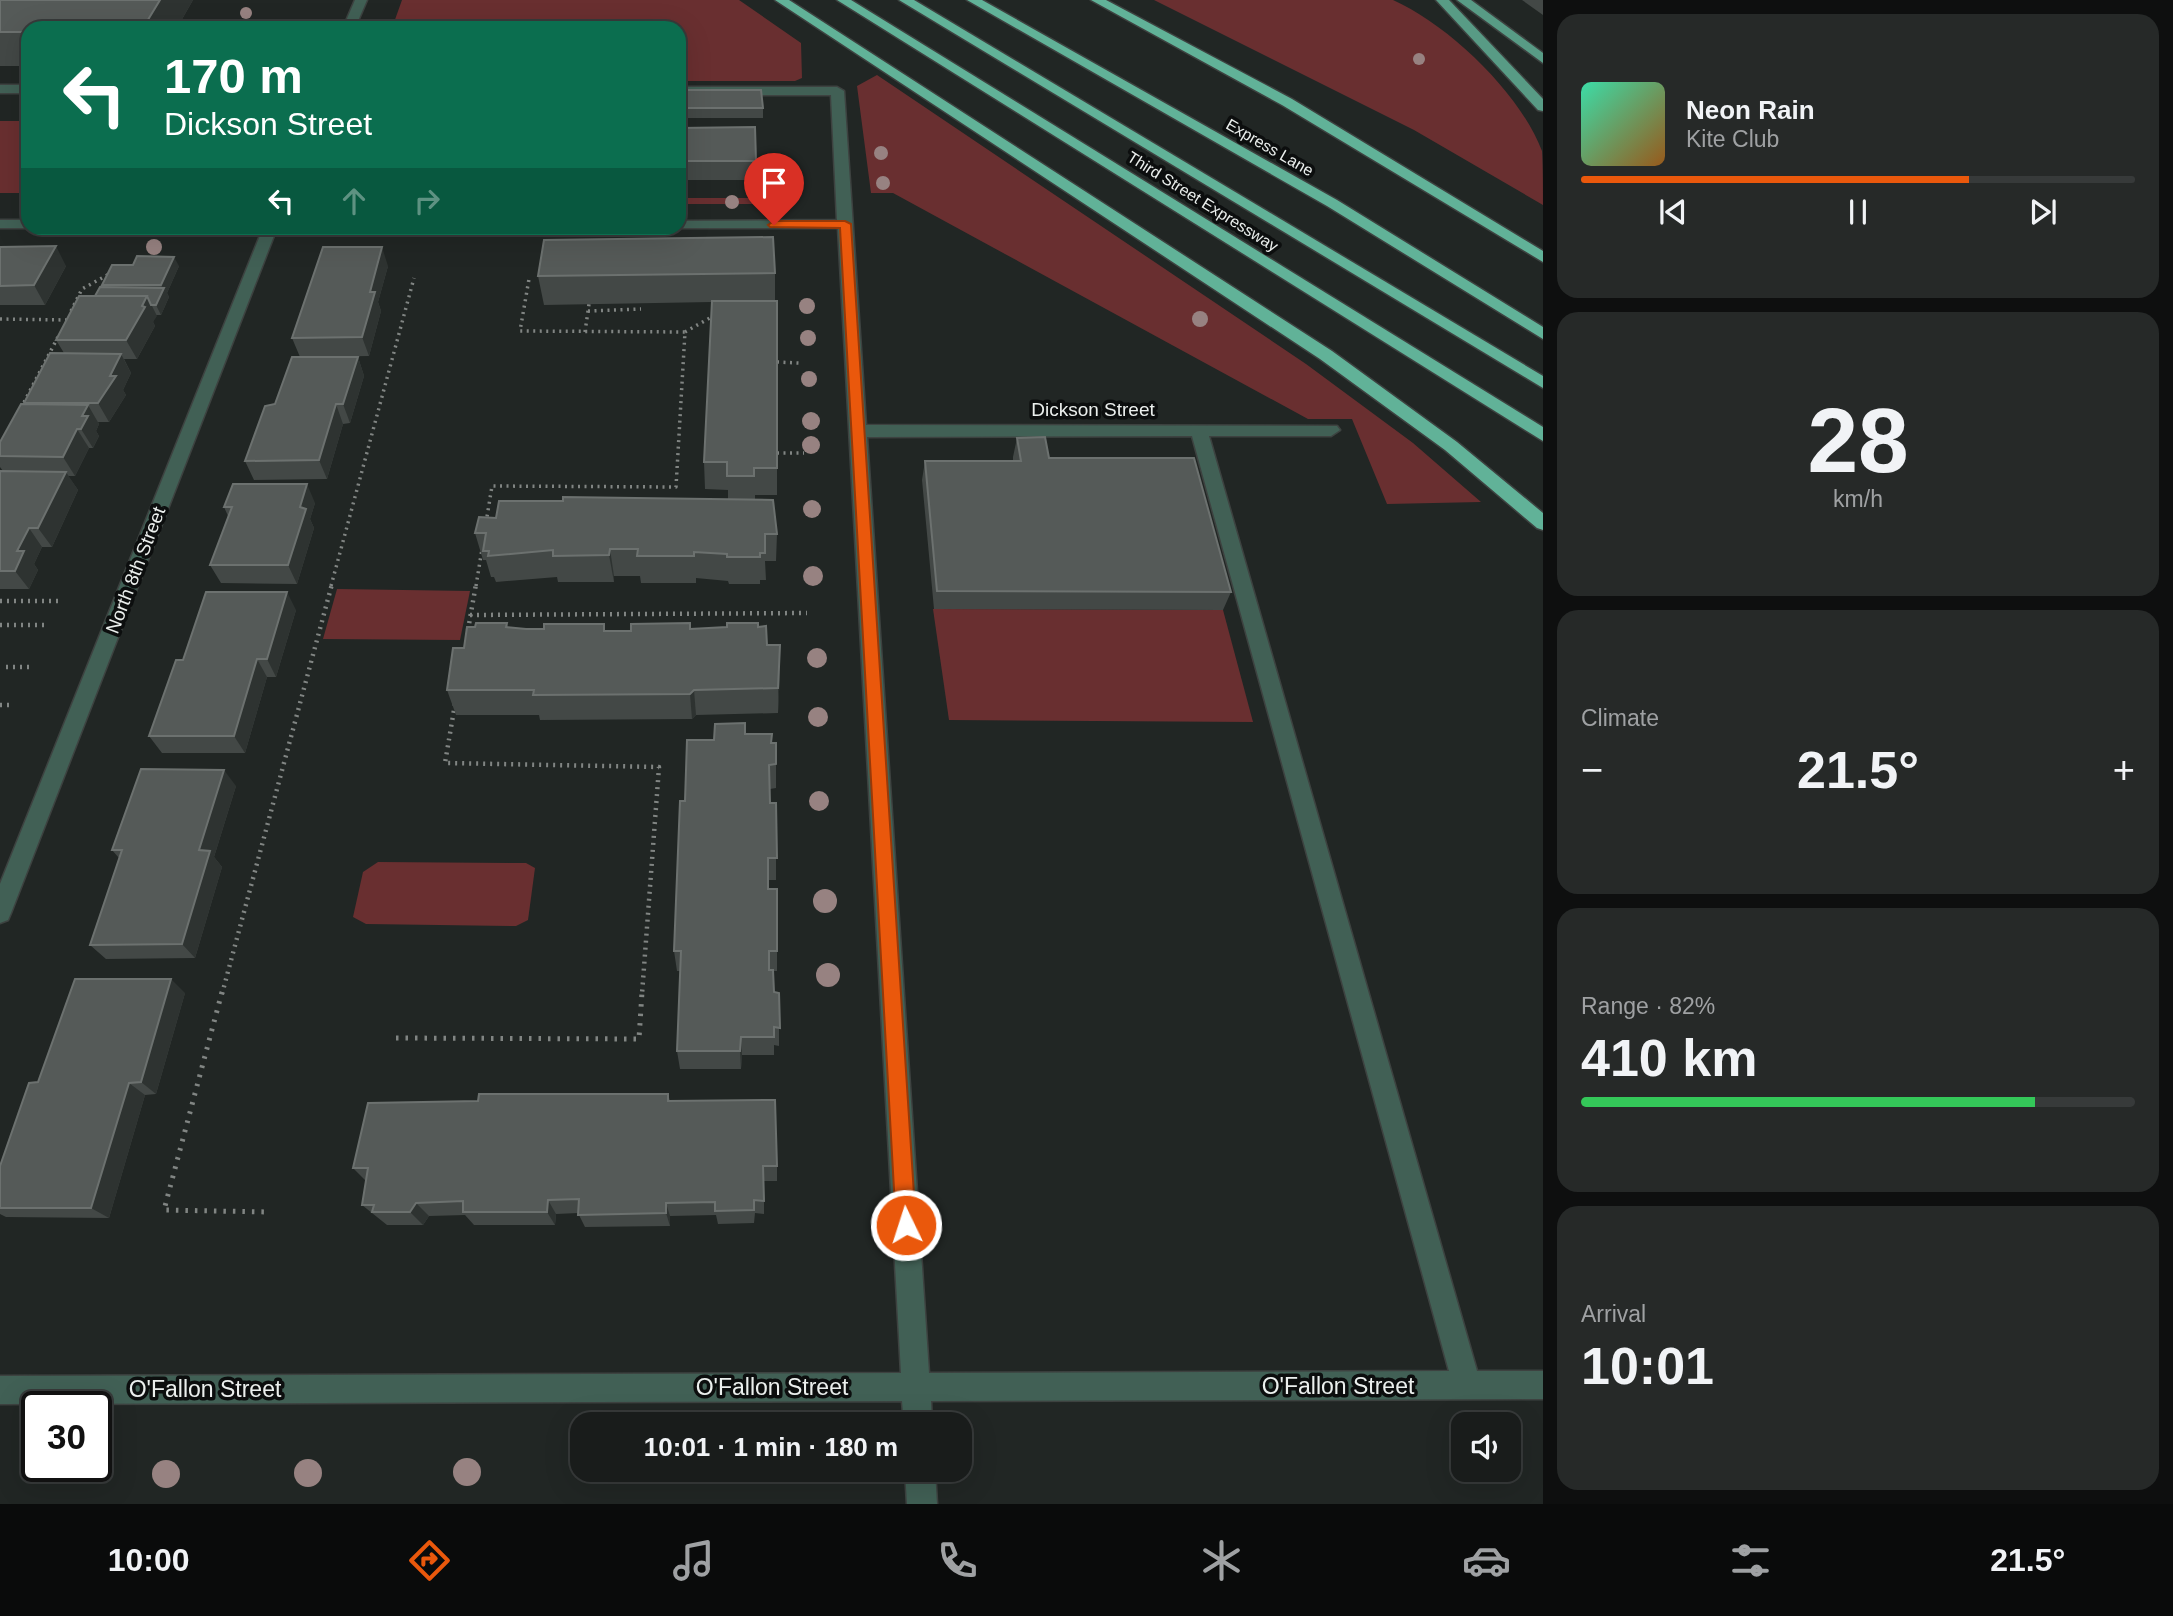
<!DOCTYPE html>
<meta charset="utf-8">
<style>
body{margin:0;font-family:Arial,sans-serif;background:#262928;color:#f1f3f6;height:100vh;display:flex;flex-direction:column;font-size:26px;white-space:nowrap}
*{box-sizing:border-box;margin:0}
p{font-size:23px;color:#9fa1a3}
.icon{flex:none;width:38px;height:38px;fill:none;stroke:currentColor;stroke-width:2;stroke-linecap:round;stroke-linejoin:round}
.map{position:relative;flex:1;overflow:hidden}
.drawer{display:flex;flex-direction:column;gap:14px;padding:14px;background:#0e0f0f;width:630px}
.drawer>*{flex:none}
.banner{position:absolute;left:21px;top:21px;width:665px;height:214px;border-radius:21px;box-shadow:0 7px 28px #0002,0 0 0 2px #373a3a;background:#0b6e4f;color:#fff;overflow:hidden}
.fabs{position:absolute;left:1451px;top:1412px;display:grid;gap:14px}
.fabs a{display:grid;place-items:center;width:70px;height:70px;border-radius:14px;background:#191c1b;box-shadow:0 7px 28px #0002,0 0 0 2px #373a3a;font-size:35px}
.speed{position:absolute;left:21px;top:1391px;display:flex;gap:14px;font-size:35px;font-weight:700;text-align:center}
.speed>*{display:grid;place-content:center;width:91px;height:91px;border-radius:50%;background:#191c1b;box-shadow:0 7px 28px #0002,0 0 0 2px #373a3a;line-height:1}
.speed .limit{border:4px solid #111;border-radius:10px;background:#fff;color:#111}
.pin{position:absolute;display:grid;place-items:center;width:60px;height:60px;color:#fff;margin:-72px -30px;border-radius:50% 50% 50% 0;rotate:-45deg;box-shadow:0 0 7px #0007}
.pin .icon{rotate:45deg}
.me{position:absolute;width:77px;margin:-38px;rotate:356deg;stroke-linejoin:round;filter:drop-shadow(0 0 5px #0008)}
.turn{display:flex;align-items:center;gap:24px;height:147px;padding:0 28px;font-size:32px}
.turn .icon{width:91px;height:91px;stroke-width:2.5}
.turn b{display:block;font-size:49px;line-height:60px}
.lanes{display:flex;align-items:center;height:66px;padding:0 28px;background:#0003;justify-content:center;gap:35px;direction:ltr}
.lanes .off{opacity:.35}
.big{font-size:52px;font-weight:700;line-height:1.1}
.drawer .card{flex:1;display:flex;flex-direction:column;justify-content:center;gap:10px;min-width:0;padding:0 24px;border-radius:21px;background:#262928}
.drawer .dial{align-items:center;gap:0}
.dial b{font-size:91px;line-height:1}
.song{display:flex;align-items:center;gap:21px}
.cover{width:84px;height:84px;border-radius:10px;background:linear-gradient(135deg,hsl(160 70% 55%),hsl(30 70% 35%))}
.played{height:7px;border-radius:4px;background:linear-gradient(90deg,#ea580c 70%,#373a3a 70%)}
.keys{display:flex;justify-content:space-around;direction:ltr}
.heat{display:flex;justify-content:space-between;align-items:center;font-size:38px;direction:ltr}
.charge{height:10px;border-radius:5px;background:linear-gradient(90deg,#34c759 82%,#373a3a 0)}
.trip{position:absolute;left:570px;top:1412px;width:402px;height:70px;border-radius:21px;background:#191c1b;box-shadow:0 7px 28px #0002,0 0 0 2px #373a3a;font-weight:700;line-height:70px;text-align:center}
.menu{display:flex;height:112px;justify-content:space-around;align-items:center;background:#0a0b0b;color:#9fa1a3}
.menu .icon{width:49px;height:49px}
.menu .active{color:#ea580c}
.menu b{font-size:32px;color:#f1f3f6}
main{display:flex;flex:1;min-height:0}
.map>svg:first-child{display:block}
.green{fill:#692f30}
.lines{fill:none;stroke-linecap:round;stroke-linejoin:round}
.minor-casing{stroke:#3d4240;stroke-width:3}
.major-casing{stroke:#3d4240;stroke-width:3}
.highway-casing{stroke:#3d4240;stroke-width:3}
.path-far2{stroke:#818583;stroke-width:3.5;stroke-dasharray:2 4.5;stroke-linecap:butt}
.path-far1{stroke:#818583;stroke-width:4.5;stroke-dasharray:2 5;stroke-linecap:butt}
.path{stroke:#818583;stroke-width:5;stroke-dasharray:2.5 7;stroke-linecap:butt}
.minor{fill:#416055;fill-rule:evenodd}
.major{fill:#589b85;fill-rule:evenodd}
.highway{fill:#61b298;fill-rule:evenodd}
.tree{fill:#978281}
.wall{fill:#434846}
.shaded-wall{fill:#2e3331}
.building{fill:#555a58;stroke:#6c716f;stroke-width:2}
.route{fill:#ea580c;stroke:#983908;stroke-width:2}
.labels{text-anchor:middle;stroke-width:7;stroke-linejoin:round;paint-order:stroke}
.far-street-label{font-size:16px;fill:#ebefed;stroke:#0c0e0e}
.street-label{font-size:19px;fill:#ebefed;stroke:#0c0e0e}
.near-street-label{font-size:23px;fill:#ebefed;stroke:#0c0e0e}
</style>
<main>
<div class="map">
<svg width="1543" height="1504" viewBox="0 0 1543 1504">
<rect width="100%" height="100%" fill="#212624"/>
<g class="green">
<polygon points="402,0 739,0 801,43 802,78 795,81 679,81 679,28 392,28"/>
<path d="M1154 0H1393C1449 25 1520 93 1542 151 1543 166 1543 190 1543 205L1414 130Z"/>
<polygon points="877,75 1306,364 1413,443 1481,502 1387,504 1352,419 1308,419 893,193 871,193 857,86"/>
<rect x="0" y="121" width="28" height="72"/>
<rect x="679" y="198" width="110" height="6"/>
<polygon points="337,589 470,591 460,640 323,639"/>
<polygon points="933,609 1223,610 1253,722 949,720"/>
<polygon points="378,862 526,863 535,868 528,920 516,926 366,924 353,917 363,872"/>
</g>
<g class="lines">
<defs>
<g id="minor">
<polygon points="355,0 367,0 355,28 343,28"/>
<rect x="0" y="85" width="28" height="8"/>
<path d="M679 87H837L844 91 866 425 1337 426 1340 430 1331 436H1209L1477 1371H1543V1399L931 1401 932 1424H904L902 1401 0 1404V1376L901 1373 838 228H673H679V221L837 220 831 95H679ZM1192 436 1449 1371 929 1373 867 437Z"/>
<polygon points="0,220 28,220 28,228 32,228 0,228"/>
<polygon points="263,228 277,228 11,913 8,920 0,923 0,884"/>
<polygon points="905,1470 935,1470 937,1504 907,1504"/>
</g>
<g id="major">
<polygon points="1436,0 1449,0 1543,99 1543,111 1538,110"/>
<polygon points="1457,0 1471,0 1543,53 1543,63"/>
</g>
<g id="highway">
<polygon points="775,0 789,0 1332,351 1457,442 1543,513 1543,530 1537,528 1445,450 1320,359"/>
<polygon points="837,0 851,0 1543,427 1543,441"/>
<polygon points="899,0 914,0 1543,376 1543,388"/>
<polygon points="967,0 982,0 1337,200 1543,327 1543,339 1327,206"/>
<polygon points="1091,0 1106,0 1292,99 1543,251 1543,262 1282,105"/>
</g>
</defs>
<use href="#minor" class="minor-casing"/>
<use href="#major" class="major-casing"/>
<use href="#highway" class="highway-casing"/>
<g class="path-far2">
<polyline points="71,311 82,289 111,273"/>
<polyline points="588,311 641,309"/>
<polyline points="0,319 67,320 65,324"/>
<polyline points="585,332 589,304"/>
<polyline points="685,332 715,315"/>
<polyline points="777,362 799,363"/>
<polyline points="21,408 59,335"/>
<polyline points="777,453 804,453"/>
<polyline points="486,523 492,486 676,487 685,332 520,331 529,279"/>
<polyline points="331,586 414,278"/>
<polyline points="476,586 482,549"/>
</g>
<g class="path-far1">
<polyline points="0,601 58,601"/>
<polyline points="470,615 807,613"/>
<polyline points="0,625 47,625"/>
<polyline points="468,630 476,584"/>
<polyline points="6,667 29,667"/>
<polyline points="455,704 445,763 659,767 642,994"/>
<polyline points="0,705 13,705"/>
<polyline points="222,994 332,584"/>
</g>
<g class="path">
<polyline points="222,992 164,1210 269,1212"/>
<polyline points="396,1038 639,1039 642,992"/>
</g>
<use href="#minor" class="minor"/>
<use href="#major" class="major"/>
<use href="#highway" class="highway"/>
</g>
<g class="tree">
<circle cx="246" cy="13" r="6"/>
<circle cx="1419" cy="59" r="6"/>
<circle cx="881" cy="153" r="7"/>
<circle cx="883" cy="183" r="7"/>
<circle cx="774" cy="189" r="7"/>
<circle cx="732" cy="202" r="7"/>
<circle cx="154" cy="247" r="8"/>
<circle cx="807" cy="306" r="8"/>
<circle cx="1200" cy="319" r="8"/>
<circle cx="808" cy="338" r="8"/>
<circle cx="809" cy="379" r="8"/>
<circle cx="811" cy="421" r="9"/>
<circle cx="811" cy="445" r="9"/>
<circle cx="812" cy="509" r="9"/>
<circle cx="813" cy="576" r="10"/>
<circle cx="817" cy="658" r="10"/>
<circle cx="818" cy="717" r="10"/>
<circle cx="819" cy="801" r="10"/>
<circle cx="825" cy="901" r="12"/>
<circle cx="828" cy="975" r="12"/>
<circle cx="467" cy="1472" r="14"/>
<circle cx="308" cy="1473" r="14"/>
<circle cx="166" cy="1474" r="14"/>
</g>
<g class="wall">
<polygon points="0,0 193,0 177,28 28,28 28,66 0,66"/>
<polygon points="1522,0 1543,0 1543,15"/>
<polygon points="679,90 763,108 763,118 679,118"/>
<polygon points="755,127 756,180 679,180 679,128"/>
<polygon points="0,247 66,266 45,305 0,305"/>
<polygon points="179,266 167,293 169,297 161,315 156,315 153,322 155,326 137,359 124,359 131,373 123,390 126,395 109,422 98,422 99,424 96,431 99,436 93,448 89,448 75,476 68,476 78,490 52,547 42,547 34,564 38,570 29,589 0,589 0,471 3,471 0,467 0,442 25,404 24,403 64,353 56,340 95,296 103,287 102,285"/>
<polygon points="388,266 378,302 381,311 369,356 312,357 358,357 364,376 350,423 343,424 327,479 254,480 245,461 300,357 292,338"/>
<polygon points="775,273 775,301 777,301 777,495 755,495 755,500 777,534 776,561 765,561 766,580 760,580 760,584 729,584 728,581 696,578 696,583 641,583 640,576 614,576 614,582 558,582 557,577 496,582 494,577 491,577 486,560 483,560 475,533 496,518 728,500 728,490 705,489 704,462 712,302 544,305 538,276"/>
<polygon points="1017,438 1049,458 1231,592 1223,610 934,609 922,480 925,461 1013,461 1013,457"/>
<polygon points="315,503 310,519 314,528 297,584 221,583 210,565 228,516 224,507"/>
<polygon points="296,610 276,677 267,677 245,753 162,753 149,736 183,660"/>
<polygon points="507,623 508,627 526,629 605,631 758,627 780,671 778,713 696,715 692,719 540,720 539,715 456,715 447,690 464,648 475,627"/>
<polygon points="745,723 745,734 772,743 776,743 776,788 770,789 770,803 776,803 776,880 768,880 768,889 777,889 777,971 773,971 774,992 779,993 779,1046 774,1045 774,1055 742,1055 741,1069 680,1069 677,1051 680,971 677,971 674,951 685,801 714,740"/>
<polygon points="236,786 214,857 222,867 195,958 106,959 90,945 119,858 112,850"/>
<polygon points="185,993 156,1094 145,1095 109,1218 6,1217 0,1214 0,1208 38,1082"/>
<polygon points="668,1094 670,1101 777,1166 777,1181 764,1181 764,1214 755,1213 754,1223 718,1224 716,1215 670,1216 670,1226 585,1227 578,1213 556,1214 555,1225 474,1225 465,1215 429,1216 423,1225 387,1225 362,1205 366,1181 353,1168 478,1101"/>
</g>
<g class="shaded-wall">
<polygon points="160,0 193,0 177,28 143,28"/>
<polygon points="56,246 66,266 45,305 34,285"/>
<polygon points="382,247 388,266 378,302 381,311 369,356 362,337 370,292"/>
<polygon points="174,257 179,266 167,293 169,297 161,315 156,305 163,290 161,285"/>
<polygon points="147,296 157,316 153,322 155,326 137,359 126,340"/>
<polygon points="121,354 131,373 123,390 126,395 109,422 98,403"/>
<polygon points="358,357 364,376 350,423 343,404"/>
<polygon points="336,404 343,424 327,479 319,460"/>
<polygon points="88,405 99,424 96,431 99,436 93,448 81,429 82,416"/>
<polygon points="77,429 89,448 75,476 63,457"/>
<polygon points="66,472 78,490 52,547 38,528"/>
<polygon points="307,484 315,503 310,519 314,528 297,584 288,565 300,507"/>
<polygon points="29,528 42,547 34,564 38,570 29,589 15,571 17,551"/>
<polygon points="610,549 614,576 614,582 609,555"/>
<polygon points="287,592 296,610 276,677 267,659"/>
<polygon points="780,645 780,671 778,713 778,688"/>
<polygon points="257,659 267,677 245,753 234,736"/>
<polygon points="694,690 696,715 692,719 690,694"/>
<polygon points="224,770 236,786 214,857 222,867 195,958 182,944 199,850"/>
<polygon points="171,979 185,993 156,1094 141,1082"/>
<polygon points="741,1037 742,1055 741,1069 740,1051"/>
<polygon points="129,1083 145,1095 109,1218 91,1208"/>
<polygon points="548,1200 556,1214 555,1225 547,1212"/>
<polygon points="416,1203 429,1216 423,1225 410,1212"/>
<polygon points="666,1203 670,1216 670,1226 666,1213"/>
</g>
<g class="building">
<polygon points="0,0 160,0 143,28 28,28 28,32 0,32"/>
<polygon points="679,90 761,90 763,108 679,108"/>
<polygon points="755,127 756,161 679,161 679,128"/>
<polygon points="773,237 775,273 538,276 544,240"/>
<polygon points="56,246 34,285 0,286 0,247"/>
<polygon points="323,247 382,247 370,292 375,292 362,337 292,338"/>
<polygon points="137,256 174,257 161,285 102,285 112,265 133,265"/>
<polygon points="100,287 164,288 156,305 151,305 147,296 95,296"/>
<polygon points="79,296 147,296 142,306 145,307 126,340 56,340"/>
<polygon points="712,301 777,301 777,468 754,468 754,476 727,476 727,462 704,462"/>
<polygon points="50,353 121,354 110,376 116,376 98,403 24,403"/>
<polygon points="292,357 358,357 343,404 336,404 319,460 245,461 265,406 275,404"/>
<polygon points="21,404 88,405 82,416 88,416 81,429 77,429 63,457 0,456 0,442"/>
<polygon points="1045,437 1049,458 1194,458 1231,592 937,591 925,461 1021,461 1017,438"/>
<polygon points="0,471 66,472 38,528 29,528 17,551 24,551 15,571 0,571"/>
<polygon points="233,484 307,484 300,507 306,509 288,565 210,565 232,507 224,507"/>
<polygon points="563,497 773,500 777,534 765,534 765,553 760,553 760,557 727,557 727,554 694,552 694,556 637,556 638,549 610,549 609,555 553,556 553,550 488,556 489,551 483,551 486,533 475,533 479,517 496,518 499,501 563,501"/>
<polygon points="206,592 287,592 267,659 257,659 234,736 149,736 176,660 183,660"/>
<polygon points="476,623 507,623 506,627 526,629 544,629 544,624 604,624 604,631 631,631 631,624 690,623 690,629 727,627 727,623 758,623 758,627 766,626 767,645 780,645 778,688 694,690 690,694 533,695 534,690 447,690 453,648 464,648 467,627 475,627"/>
<polygon points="745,723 745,734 772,734 771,743 776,743 776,764 769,765 770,803 776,803 777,858 768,858 768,889 777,889 777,951 769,951 769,970 773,970 774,992 779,993 780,1028 774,1027 774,1037 741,1037 740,1051 677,1051 681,951 674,951 680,801 685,801 687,740 714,740 715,724"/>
<polygon points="141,769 224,770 199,850 210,851 182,944 90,945 122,850 112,850"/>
<polygon points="75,979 171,979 141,1082 129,1083 91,1208 0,1208 0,1166 29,1083 38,1082"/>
<polygon points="479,1094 668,1094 668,1101 775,1100 777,1166 763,1166 764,1201 754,1200 754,1210 715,1211 715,1202 666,1203 666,1213 578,1215 579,1199 548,1200 547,1212 463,1212 463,1201 416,1203 410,1212 372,1212 374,1205 362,1205 368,1168 353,1168 368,1103 478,1101"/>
</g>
<polygon class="route" points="774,221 845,221 851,224 916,1225 913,1232 906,1235 899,1232 896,1225 840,228 770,227 768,225"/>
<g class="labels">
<g class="far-street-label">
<text transform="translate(1270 147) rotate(30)" y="6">Express Lane</text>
<text transform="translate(1203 201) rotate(32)" y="6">Third Street Expressway</text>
</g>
<g class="street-label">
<text x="1093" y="416">Dickson Street</text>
<text transform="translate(135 570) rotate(-69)" y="7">North 8th Street</text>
</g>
<g class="near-street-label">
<text x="1338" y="1394">O'Fallon Street</text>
<text x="772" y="1395">O'Fallon Street</text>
<text x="205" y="1397">O'Fallon Street</text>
</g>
</g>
</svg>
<div class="fabs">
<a><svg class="icon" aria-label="sound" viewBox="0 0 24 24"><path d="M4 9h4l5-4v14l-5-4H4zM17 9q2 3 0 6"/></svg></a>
</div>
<div class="speed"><div class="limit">30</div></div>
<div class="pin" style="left:774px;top:225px;background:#d93025"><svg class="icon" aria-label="arrive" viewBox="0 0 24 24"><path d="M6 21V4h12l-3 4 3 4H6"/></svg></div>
<svg class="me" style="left:906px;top:1225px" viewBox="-20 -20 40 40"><circle r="17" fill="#ea580c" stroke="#fff" stroke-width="3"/><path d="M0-11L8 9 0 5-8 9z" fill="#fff"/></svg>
<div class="trip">10:01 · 1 min · 180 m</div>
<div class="banner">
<div class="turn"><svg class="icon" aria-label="left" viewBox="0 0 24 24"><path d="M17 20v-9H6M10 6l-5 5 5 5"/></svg><div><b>170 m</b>Dickson Street</div></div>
<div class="lanes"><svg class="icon" aria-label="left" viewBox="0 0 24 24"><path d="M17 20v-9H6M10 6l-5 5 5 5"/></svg><svg class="icon off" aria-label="ahead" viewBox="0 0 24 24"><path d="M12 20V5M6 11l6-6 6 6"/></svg><svg class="icon off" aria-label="right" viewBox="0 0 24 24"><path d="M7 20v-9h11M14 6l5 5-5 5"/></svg></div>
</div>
</div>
<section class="drawer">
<div class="card">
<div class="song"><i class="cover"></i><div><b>Neon Rain</b><p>Kite Club</p></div></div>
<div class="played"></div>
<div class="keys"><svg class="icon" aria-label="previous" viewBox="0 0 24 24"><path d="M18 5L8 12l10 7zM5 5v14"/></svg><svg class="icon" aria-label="pause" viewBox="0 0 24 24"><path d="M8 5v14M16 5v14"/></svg><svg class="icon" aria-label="next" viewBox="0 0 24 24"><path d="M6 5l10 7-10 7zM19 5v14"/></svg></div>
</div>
<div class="card dial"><b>28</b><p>km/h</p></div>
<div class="card"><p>Climate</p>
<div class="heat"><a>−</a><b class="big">21.5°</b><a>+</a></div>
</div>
<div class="card"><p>Range · 82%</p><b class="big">410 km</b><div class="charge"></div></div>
<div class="card"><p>Arrival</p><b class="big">10:01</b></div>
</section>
</main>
<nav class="menu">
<b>10:00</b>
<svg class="icon active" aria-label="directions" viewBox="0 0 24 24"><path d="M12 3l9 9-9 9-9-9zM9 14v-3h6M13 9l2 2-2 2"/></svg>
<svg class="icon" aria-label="music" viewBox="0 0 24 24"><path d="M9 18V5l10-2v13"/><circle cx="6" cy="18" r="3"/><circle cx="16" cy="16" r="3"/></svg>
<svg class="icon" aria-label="phone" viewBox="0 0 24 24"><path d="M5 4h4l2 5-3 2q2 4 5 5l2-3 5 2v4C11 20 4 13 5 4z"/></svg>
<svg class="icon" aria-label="climate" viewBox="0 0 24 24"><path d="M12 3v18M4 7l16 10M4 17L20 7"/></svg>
<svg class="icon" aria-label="car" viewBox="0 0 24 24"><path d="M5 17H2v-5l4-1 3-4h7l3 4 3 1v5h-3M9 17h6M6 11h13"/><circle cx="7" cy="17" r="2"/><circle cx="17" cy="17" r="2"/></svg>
<svg class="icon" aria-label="filters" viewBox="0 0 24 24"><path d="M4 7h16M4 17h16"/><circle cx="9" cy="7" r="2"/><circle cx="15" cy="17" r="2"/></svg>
<b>21.5°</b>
</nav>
